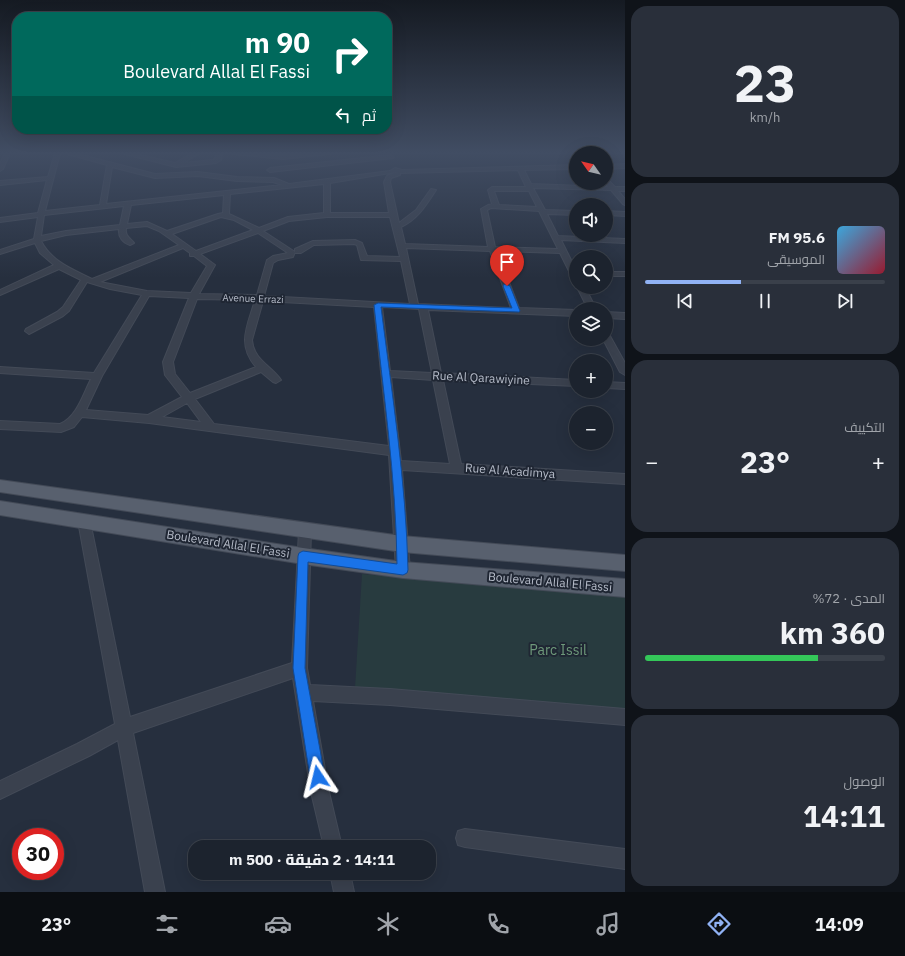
<!DOCTYPE html>
<html lang="ar">
<meta charset="utf-8">
<style>
body{margin:0;font-family:"IBM Plex Sans",Cairo,sans-serif;background:#292f3a;color:#f1f3f6;direction:rtl;height:100vh;display:flex;flex-direction:column;font-size:15px;white-space:nowrap}
*{box-sizing:border-box;margin:0}
p{font-size:13px;color:#a0a4aa}
.icon{flex:none;width:22px;height:22px;fill:none;stroke:currentColor;stroke-width:2;stroke-linecap:round;stroke-linejoin:round}
.map{position:relative;flex:1;overflow:hidden;direction:ltr}
.drawer{display:flex;flex-direction:column;gap:6px;padding:6px;background:#0f1319;width:280px}
.drawer>*{flex:none}
.banner{position:absolute;left:12px;top:12px;width:380px;height:122px;border-radius:16px;box-shadow:0 4px 16px #0002,0 0 0 1px #3a404a;direction:rtl;background:#00695c;color:#fff;overflow:hidden}
.needle{width:26px;rotate:304deg}
.buttons{position:absolute;left:569px;top:146px;display:grid;gap:8px}
.buttons a{display:grid;place-items:center;width:44px;height:44px;border-radius:50%;background:#1c232e;box-shadow:0 4px 16px #0002,0 0 0 1px #3a404a;font-size:20px}
.speed{position:absolute;left:12px;top:828px;display:flex;gap:8px;font-size:20px;font-weight:700;text-align:center}
.speed>*{display:grid;place-content:center;width:52px;height:52px;border-radius:50%;background:#1c232e;box-shadow:0 4px 16px #0002,0 0 0 1px #3a404a;line-height:1}
.speed .limit{border:6px solid #d22;background:#fff;color:#111}
.pin{position:absolute;display:grid;place-items:center;width:34px;height:34px;color:#fff;margin:-41px -17px;border-radius:50% 50% 50% 0;rotate:-45deg;box-shadow:0 0 4px #0007}
.pin .icon{rotate:45deg}
.me{position:absolute;width:44px;margin:-22px;rotate:350deg;stroke-linejoin:round;filter:drop-shadow(0 0 3px #0008)}
.turn{display:flex;align-items:center;gap:14px;height:84px;padding:0 16px;font-size:18px}
.turn .icon{width:52px;height:52px;stroke-width:2.5}
.turn b{display:block;font-size:28px;line-height:34px}
.then{display:flex;align-items:center;height:38px;padding:0 16px;background:#0003;gap:8px;font-size:15px}
.big{font-size:30px;font-weight:800;line-height:1.1}
.drawer .tile{flex:1;display:flex;flex-direction:column;justify-content:center;gap:6px;min-width:0;padding:0 14px;border-radius:16px;background:#292f3a}
.drawer .dial{align-items:center;gap:0}
.dial b{font-size:52px;line-height:1}
.song{display:flex;align-items:center;gap:12px}
.cover{width:48px;height:48px;border-radius:6px;background:linear-gradient(135deg,hsl(200 70% 55%),hsl(350 70% 35%))}
.played{height:4px;border-radius:2px;background:linear-gradient(90deg,#90b2f4 40%,#3a404a 40%)}
.keys{display:flex;justify-content:space-around;direction:ltr}
.heat{display:flex;justify-content:space-between;align-items:center;font-size:22px;direction:ltr}
.charge{height:6px;border-radius:3px;background:linear-gradient(90deg,#34c759 72%,#3a404a 0)}
.trip{position:absolute;left:188px;top:840px;width:248px;height:40px;border-radius:16px;background:#1c232e;box-shadow:0 4px 16px #0002,0 0 0 1px #3a404a;font-weight:800;line-height:40px;text-align:center;direction:rtl}
.menu{display:flex;height:64px;justify-content:space-around;align-items:center;background:#0b0e12;color:#a0a4aa}
.menu .icon{width:28px;height:28px}
.menu .on{color:#90b2f4}
.menu b{font-size:18px;color:#f1f3f6}
main{display:flex;flex:1;min-height:0}
.map>svg:first-child{display:block}
.green{fill:#283b3f}
.lines{fill:none;stroke-linecap:round;stroke-linejoin:round}
.minor-casing{stroke:#434a57;stroke-width:2}
.major-casing{stroke:#434a57;stroke-width:2}
.minor{fill:#3a414e;fill-rule:evenodd}
.major{fill:#58606e;fill-rule:evenodd}
.route{fill:#1a73e8;stroke:#114b97}
.labels{text-anchor:middle;stroke-width:4;stroke-linejoin:round;paint-order:stroke}
.far-street-label{font-size:10px;fill:#b6bcc9;stroke:#1f2633}
.street-label{font-size:12px;fill:#b6bcc9;stroke:#1f2633}
.near-park-label{font-size:14px;fill:#6e997a;stroke:#1f2633}
</style>
<main>
<section class="drawer">
<div class="tile dial"><b>23</b><p>km/h</p></div>
<div class="tile">
<div class="song"><i class="cover"></i><div><b>95.6 FM</b><p>الموسيقى</p></div></div>
<div class="played"></div>
<div class="keys"><svg class="icon" aria-label="previous" viewBox="0 0 24 24"><path d="M18 5L8 12l10 7zM5 5v14"/></svg><svg class="icon" aria-label="pause" viewBox="0 0 24 24"><path d="M8 5v14M16 5v14"/></svg><svg class="icon" aria-label="next" viewBox="0 0 24 24"><path d="M6 5l10 7-10 7zM19 5v14"/></svg></div>
</div>
<div class="tile"><p>التكييف</p>
<div class="heat"><a>−</a><b class="big">23°</b><a>+</a></div>
</div>
<div class="tile"><p>المدى · 72%</p><b class="big">360 km</b><div class="charge"></div></div>
<div class="tile"><p>الوصول</p><b class="big">14:11</b></div>
</section>
<div class="map">
<svg width="625" height="892" viewBox="0 0 625 892">
<rect width="100%" height="100%" fill="#262f3e"/>
<polygon class="green" points="362,574 625,597 625,715 355,688"/>
<g class="lines">
<defs>
<g id="minor">
<polygon points="5,153 10,153 3,169 0,171 0,164"/>
<path d="M55 153H60L45 211 100 205 107 165 64 153H74L155 174 198 172 237 177 274 178 289 184 390 171 395 168 402 170 576 165V169L524 170 531 184 608 187 605 183 606 178 615 187H625V191H618L625 199V205L623 204 611 190 533 188 545 210 576 211V215L547 214 558 236 625 239V243L561 240 576 270V279L572 277 560 253 497 251 519 308 576 310V316L428 310 441 373 576 380V386L443 380 461 464 625 474V484L402 470 410 570 408 575 403 576 398 575 396 570 389 455 149 423 82 417 74 427 61 432 0 429V421L60 424C77 417 83 394 91 379L0 373V367L94 373 142 295 110 289 87 282 69 311 63 316 29 334 25 331 26 329 57 312 63 307 81 280 59 269 0 295V290L54 265 40 253 35 243 0 254V250L34 239 38 217 0 222V218L38 213 47 180 0 185V181L48 177ZM112 167 155 178 198 176 237 181 273 182 282 185 106 204ZM518 170 526 187H492L488 190 492 204 488 205 481 209 488 247 405 244 401 227C418 219 426 205 436 190L431 189 416 210 399 223 390 182 391 178 400 175V173ZM396 172H397L387 176 384 182 389 213H330V183ZM324 184V213L288 217 259 228 229 214 230 194ZM494 191H529L537 207 499 205ZM224 195 223 213 218 214 167 231 147 222 127 224 131 205ZM124 206 120 225 66 231 41 236 44 215ZM491 208 539 211 558 249 495 247 487 210ZM221 217 234 220 253 230 196 251 172 234ZM327 217H390L400 257 367 256 362 243 355 240 313 241 295 249V253H301L314 245 354 244 357 245 361 260 401 261 410 304 264 296 273 263 278 260 293 257 295 252 263 231 289 221ZM147 226 159 231 179 245 92 279C72 269 52 262 41 241L66 235 119 229C118 237 123 243 130 245L134 243C129 237 125 236 126 228ZM258 233 288 253 273 256 267 260 257 295 199 294 215 265 200 254ZM183 248 190 253V256H194L207 266 191 293 147 291 100 282ZM406 248 490 251 511 308 418 304ZM149 296 189 298 163 362 165 375 182 397 148 415 86 410 102 376ZM197 299 255 300C248 325 236 344 256 367L190 393 175 374 173 362ZM263 301 374 307 389 446 214 424 195 399 261 372 273 382 276 383 281 380C271 365 254 361 252 340ZM382 307 419 309 432 373 390 371ZM391 377 433 380 450 464 401 461ZM187 403 201 422 162 417Z"/>
<polygon points="121,153 132,153 175,163 193,153 200,153 183,163 213,160 215,159 216,153 222,153 221,160 216,163 176,167"/>
<polygon points="225,153 283,155 337,153 283,159"/>
<polygon points="391,155 394,157 393,158 270,172 267,170 270,168"/>
<polygon points="625,164 625,168 606,169 606,165"/>
<polygon points="606,211 625,212 625,216 606,215"/>
<rect x="606" y="272" width="19" height="4"/>
<polygon points="577,287 585,287 596,309 588,309"/>
<polygon points="606,312 625,313 625,319 606,318"/>
<polygon points="606,333 610,336 625,363 625,375 620,372 603,339 606,339"/>
<polygon points="606,382 625,383 625,389 606,388"/>
<polygon points="84,516 88,517 90,521 130,717 292,663 299,531 301,527 305,525 309,527 311,531 307,668 310,685 390,689 625,709 625,725 390,705 313,701 329,792 342,847 324,847 311,792 293,678 133,733 165,892 145,892 118,740 89,756 0,799 0,781 77,744 115,724 78,521 80,517"/>
<polygon points="465,829 625,849 625,869 465,847 458,845 456,838 458,831"/>
<polygon points="330,873 350,873 354,892 334,892"/>
</g>
<g id="major">
<polygon points="0,480 402,536 625,555 625,571 402,552 0,492"/>
<polygon points="0,501 303,548 403,562 625,579 625,597 403,578 303,564 0,515"/>
</g>
</defs>
<use href="#minor" class="minor-casing"/>
<use href="#major" class="major-casing"/>
<use href="#minor" class="minor"/>
<use href="#major" class="major"/>
</g>
<linearGradient id="sky" x2="0" y2="1"><stop stop-color="#151a22"/><stop offset="0.55" stop-color="#414d63"/><stop offset="1" stop-color="#414d63" stop-opacity="0"/></linearGradient>
<rect width="625" height="278" fill="url(#sky)"/>
<path class="route" d="M504 284 510 286 520 311 519 312 381 307C392 394 406 482 408 570L407 573 403 575 308 562 305 668 325 777 323 783 318 785 312 783 310 777 293 668 298 556 299 553 303 551 397 564C396 477 383 391 374 305L378 303 512 308 503 286Z"/>
<g class="labels">
<g class="far-street-label">
<text transform="translate(253 298) rotate(2)" y="4">Avenue Errazi</text>
</g>
<g class="street-label">
<text transform="translate(481 378) rotate(3)" y="4">Rue Al Qarawiyine</text>
<text transform="translate(510 471) rotate(4)" y="4">Rue Al Acadimya</text>
<text transform="translate(228 544) rotate(9)" y="4">Boulevard Allal El Fassi</text>
<text transform="translate(550 582) rotate(5)" y="4">Boulevard Allal El Fassi</text>
</g>
<g class="near-park-label">
<text x="558" y="655">Parc Issil</text>
</g>
</g>
</svg>
<div class="buttons">
<a><svg class="needle" viewBox="-14 -14 28 28"><path d="M0-13l5 13h-10z" fill="#e53935"/><path d="M0 13l5-13h-10z" fill="#a0a4aa"/></svg></a>
<a><svg class="icon" aria-label="sound" viewBox="0 0 24 24"><path d="M4 9h4l5-4v14l-5-4H4zM17 9q2 3 0 6"/></svg></a>
<a><svg class="icon" aria-label="search" viewBox="0 0 24 24"><circle cx="10" cy="10" r="6"/><path d="M15 15l6 6"/></svg></a>
<a><svg class="icon" aria-label="layers" viewBox="0 0 24 24"><path d="M12 4l9 5-9 5-9-5zM3 14l9 5 9-5"/></svg></a>
<a>+</a>
<a>−</a>
</div>
<div class="speed"><div class="limit">30</div></div>
<div class="pin" style="left:507px;top:286px;background:#d93025"><svg class="icon" aria-label="arrive" viewBox="0 0 24 24"><path d="M6 21V4h12l-3 4 3 4H6"/></svg></div>
<svg class="me" style="left:318px;top:777px" viewBox="-20 -20 40 40"><path d="M0-17L14 15 0 8-14 15z" fill="#1a73e8" stroke="#fff" stroke-width="4"/></svg>
<div class="trip">14:11 · 2 دقيقة · 500 m</div>
<div class="banner">
<div class="turn"><svg class="icon" aria-label="right" viewBox="0 0 24 24"><path d="M7 20v-9h11M14 6l5 5-5 5"/></svg><div><b>90 m</b>Boulevard Allal El Fassi</div></div>
<div class="then">ثم<svg class="icon" aria-label="left" viewBox="0 0 24 24"><path d="M17 20v-9H6M10 6l-5 5 5 5"/></svg></div>
</div>
</div>
</main>
<nav class="menu">
<b>14:09</b>
<svg class="icon on" aria-label="directions" viewBox="0 0 24 24"><path d="M12 3l9 9-9 9-9-9zM9 14v-3h6M13 9l2 2-2 2"/></svg>
<svg class="icon" aria-label="music" viewBox="0 0 24 24"><path d="M9 18V5l10-2v13"/><circle cx="6" cy="18" r="3"/><circle cx="16" cy="16" r="3"/></svg>
<svg class="icon" aria-label="phone" viewBox="0 0 24 24"><path d="M5 4h4l2 5-3 2q2 4 5 5l2-3 5 2v4C11 20 4 13 5 4z"/></svg>
<svg class="icon" aria-label="climate" viewBox="0 0 24 24"><path d="M12 3v18M4 7l16 10M4 17L20 7"/></svg>
<svg class="icon" aria-label="car" viewBox="0 0 24 24"><path d="M5 17H2v-5l4-1 3-4h7l3 4 3 1v5h-3M9 17h6M6 11h13"/><circle cx="7" cy="17" r="2"/><circle cx="17" cy="17" r="2"/></svg>
<svg class="icon" aria-label="filters" viewBox="0 0 24 24"><path d="M4 7h16M4 17h16"/><circle cx="9" cy="7" r="2"/><circle cx="15" cy="17" r="2"/></svg>
<b>23°</b>
</nav>
